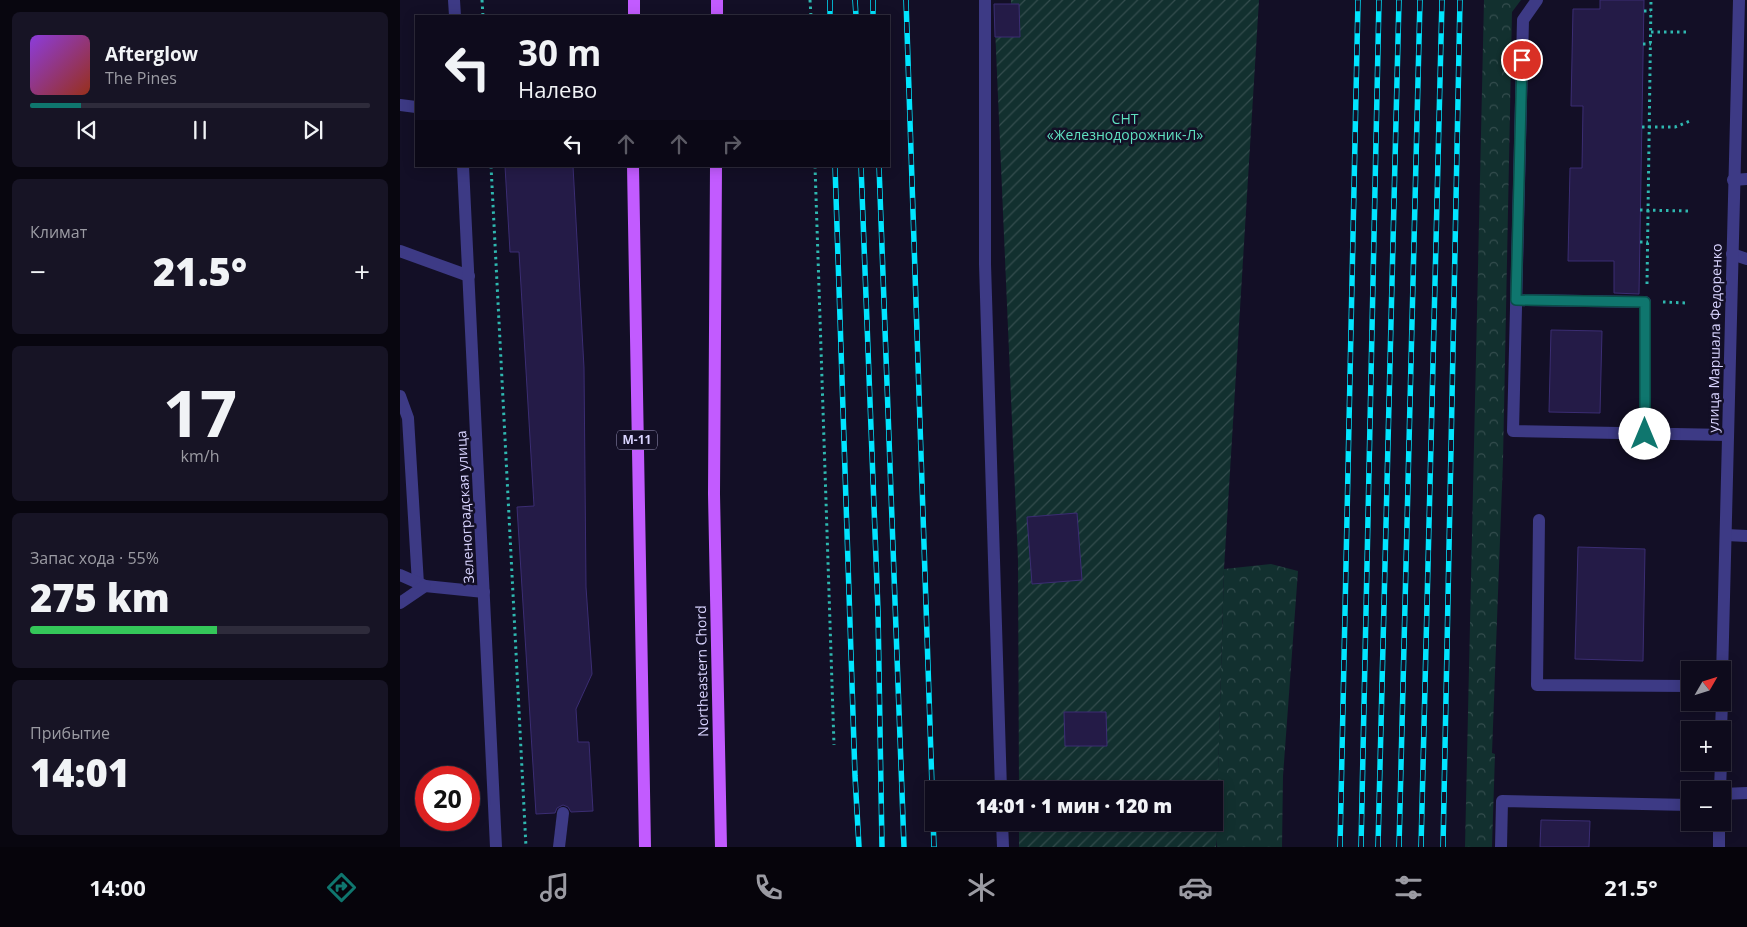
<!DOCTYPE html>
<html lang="ru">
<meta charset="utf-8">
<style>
body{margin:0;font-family:"Open Sans",sans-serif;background:#171425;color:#f1f3f6;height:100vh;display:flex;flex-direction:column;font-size:19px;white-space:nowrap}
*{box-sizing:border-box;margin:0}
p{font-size:16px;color:#9b9ba3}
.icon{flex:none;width:28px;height:28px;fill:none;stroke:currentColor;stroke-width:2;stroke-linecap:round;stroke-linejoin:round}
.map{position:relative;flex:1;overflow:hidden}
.details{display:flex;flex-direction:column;gap:12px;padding:12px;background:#08060f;width:400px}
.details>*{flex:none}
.top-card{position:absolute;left:15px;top:15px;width:475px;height:152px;border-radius:0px;box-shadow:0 2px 12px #0003,0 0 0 1px #2e2b3b;background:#0e0b1c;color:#f1f3f6;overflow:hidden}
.needle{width:32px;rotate:51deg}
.buttons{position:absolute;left:1281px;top:661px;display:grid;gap:10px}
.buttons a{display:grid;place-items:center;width:50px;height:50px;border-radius:0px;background:#0e0b1c;box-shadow:0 2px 12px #0003,0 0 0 1px #2e2b3b;font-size:25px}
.speed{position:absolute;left:15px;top:766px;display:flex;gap:10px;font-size:25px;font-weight:700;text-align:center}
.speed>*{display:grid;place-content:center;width:65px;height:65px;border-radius:50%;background:#0e0b1c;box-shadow:0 2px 12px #0003,0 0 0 1px #2e2b3b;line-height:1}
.speed .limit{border:8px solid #d22;background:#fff;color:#111}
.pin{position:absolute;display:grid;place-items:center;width:42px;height:42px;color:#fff;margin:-21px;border:2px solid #fff;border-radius:50%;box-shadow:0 1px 5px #0007}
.me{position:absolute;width:55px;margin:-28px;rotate:0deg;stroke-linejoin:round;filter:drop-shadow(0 0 4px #0008)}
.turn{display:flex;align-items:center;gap:18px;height:105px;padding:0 20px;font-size:22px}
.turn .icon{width:65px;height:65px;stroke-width:2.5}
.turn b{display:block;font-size:35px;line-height:42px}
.lanes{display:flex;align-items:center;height:48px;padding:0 20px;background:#0003;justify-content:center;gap:25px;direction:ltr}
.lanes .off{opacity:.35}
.big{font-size:38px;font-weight:800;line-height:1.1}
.details .card{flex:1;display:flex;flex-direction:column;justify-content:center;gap:8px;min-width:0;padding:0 18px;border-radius:8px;background:#171425}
.details .dial{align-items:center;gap:0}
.dial b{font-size:65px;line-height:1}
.song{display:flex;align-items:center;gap:15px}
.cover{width:60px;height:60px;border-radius:8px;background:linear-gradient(135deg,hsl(270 70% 55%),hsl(10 70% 35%))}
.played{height:5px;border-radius:2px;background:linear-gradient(90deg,#0f766e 15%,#2e2b3b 15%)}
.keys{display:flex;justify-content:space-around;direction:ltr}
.heat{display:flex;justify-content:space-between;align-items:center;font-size:28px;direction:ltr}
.charge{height:8px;border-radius:4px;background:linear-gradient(90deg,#34c759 55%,#2e2b3b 0)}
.trip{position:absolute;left:525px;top:781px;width:298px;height:50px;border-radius:0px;background:#0e0b1c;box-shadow:0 2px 12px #0003,0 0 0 1px #2e2b3b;font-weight:800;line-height:50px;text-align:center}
.tabs{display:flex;height:80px;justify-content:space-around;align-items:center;background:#06040b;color:#9b9ba3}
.tabs .icon{width:35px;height:35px}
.tabs .selected{color:#0f766e}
.tabs b{font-size:22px;color:#f1f3f6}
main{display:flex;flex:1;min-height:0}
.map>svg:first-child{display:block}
.forest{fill:url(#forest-crowns)}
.garden{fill:url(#garden-furrows)}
.building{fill:#241b47;stroke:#3b2d73}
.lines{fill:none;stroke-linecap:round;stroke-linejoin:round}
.path{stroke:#2fb8b0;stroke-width:3;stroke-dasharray:2.5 4;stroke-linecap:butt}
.service{stroke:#3d3a85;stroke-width:12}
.tertiary{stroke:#3d3a85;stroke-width:12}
.primary{stroke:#c25bff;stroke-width:12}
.rail-casing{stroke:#00e5ff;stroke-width:5.5}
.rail{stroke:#130f26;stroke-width:4;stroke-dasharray:11;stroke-linecap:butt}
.route-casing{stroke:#0a4d48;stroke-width:12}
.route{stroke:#0f766e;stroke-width:9}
.labels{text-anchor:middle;stroke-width:5;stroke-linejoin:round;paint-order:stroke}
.shield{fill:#130f26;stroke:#9e99be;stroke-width:1}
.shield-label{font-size:12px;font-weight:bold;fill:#d9d4ff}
.park-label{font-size:14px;fill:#5fe0c0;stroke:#130f26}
.street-label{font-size:14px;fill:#d9d4ff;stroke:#130f26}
</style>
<main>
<section class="details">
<div class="card">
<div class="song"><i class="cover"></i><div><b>Afterglow</b><p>The Pines</p></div></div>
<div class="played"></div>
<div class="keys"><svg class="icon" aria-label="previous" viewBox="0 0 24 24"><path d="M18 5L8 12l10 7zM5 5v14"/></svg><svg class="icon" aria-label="pause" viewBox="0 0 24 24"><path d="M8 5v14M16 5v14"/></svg><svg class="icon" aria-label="next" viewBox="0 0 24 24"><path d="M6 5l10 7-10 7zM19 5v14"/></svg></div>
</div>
<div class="card"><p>Климат</p>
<div class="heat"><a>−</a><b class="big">21.5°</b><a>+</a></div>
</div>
<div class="card dial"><b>17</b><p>km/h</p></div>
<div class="card"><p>Запас хода · 55%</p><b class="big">275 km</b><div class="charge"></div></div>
<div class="card"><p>Прибытие</p><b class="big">14:01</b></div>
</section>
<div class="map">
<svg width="1347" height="847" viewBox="0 0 1347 847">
<defs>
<pattern id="forest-crowns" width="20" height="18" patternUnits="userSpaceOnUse" patternTransform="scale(1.25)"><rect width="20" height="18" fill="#12302f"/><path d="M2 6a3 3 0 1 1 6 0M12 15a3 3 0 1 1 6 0" fill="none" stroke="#344d4e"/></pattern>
<pattern id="garden-furrows" width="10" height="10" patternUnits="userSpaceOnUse" patternTransform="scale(1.25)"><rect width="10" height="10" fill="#12302f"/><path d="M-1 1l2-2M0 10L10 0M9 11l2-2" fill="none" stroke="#344d4e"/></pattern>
</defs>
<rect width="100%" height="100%" fill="#130f26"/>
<g class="forest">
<polygon points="1084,0 1121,0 1112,12 1103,460 1092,753 1095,754 1092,847 1065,847"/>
<polygon points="871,564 898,571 883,776 882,847 817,847 816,839 824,569"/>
</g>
<polygon class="garden" points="611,0 859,0 824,569 816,847 619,847 619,823 814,822 814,790 619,790 618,560 594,4 611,4"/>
<g class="building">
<polygon points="1200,0 1244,0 1239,294 1214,293 1214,261 1168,261 1170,168 1182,168 1183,106 1171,106 1173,9 1200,9"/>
<polygon points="594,4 619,4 620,37 595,37"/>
<polygon points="105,166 173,166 184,368 186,587 192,674 176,709 178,742 189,742 193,811 171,812 168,807 163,805 157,808 155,813 136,814 117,507 134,506 119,252 110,252"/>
<polygon points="1151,330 1202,331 1200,413 1149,412"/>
<polygon points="677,513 682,580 632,584 627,517"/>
<polygon points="1178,547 1245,549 1243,661 1175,659"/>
<polygon points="664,712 706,712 707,746 665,746"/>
<polygon points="1141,820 1190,821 1189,847 1140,847"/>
</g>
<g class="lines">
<g class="path">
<polyline points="82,0 83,16"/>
<polyline points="410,0 411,16"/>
<polyline points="1244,11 1251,11"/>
<polyline points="1251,32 1290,32"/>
<polyline points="1243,44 1251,44"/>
<polyline points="1242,127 1275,127 1290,121"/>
<polyline points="91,166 126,847"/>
<polyline points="415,166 434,745"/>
<polyline points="1240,210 1289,211"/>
<polyline points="1240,242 1248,242"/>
<polyline points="1247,284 1251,0"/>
<polyline points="1263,302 1287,303"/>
</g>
<g class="service">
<polyline points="585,0 585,264 601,790"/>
<polyline points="1137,0 1123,20 1113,431 1328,435"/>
<polyline points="0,105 16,107"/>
<polyline points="1333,180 1347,179"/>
<polyline points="0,251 69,276"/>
<polyline points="1332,254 1347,259"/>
<polyline points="1116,300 1245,302 1245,434"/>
<polyline points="0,396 8,418 18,584"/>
<polyline points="1139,520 1137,685 1290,686"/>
<polyline points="1326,535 1347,536"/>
<polyline points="0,575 25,586 84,592"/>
<polyline points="0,603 25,586"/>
<polyline points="1322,794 1347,793"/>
<polyline points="602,822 603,847"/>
<polyline points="159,847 163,813"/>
<polyline points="1101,847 1102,801 1290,805"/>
</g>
<g class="tertiary">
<polyline points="54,0 55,16"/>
<polyline points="63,166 96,847"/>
<polyline points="1322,677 1339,0"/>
<polyline points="1321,730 1322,702"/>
<polyline points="1320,790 1321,762"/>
<polyline points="1319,847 1319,822"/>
</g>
<g class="primary">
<polyline points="234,16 234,0"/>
<polyline points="317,16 317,0"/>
<polyline points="233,166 245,847"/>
<polyline points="316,166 314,494 321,847"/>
</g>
<defs>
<g id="rail">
<polyline points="430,0 430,16"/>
<polyline points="455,0 456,16"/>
<polyline points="473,0 473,16"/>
<polyline points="506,0 534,847"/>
<polyline points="435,166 455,776 459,847"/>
<polyline points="461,166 478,611 482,847"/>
<polyline points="479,166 504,847"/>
<polyline points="940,847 958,0"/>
<polyline points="961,847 979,0"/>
<polyline points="978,847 999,0"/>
<polyline points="999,847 1020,0"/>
<polyline points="1021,847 1042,0"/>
<polyline points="1043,847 1060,0"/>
</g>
</defs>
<use href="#rail" class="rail-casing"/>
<use href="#rail" class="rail"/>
</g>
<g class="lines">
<defs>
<polyline id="route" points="1122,60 1116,300 1245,302 1245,434"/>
</defs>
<use href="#route" class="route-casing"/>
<use href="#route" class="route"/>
</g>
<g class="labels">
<rect class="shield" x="217" y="430.5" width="40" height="19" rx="4"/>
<g class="shield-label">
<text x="237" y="444">М-11</text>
</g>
<g class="park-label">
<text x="725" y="124">СНТ<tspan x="725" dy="16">«Железнодорожник-Л»</tspan></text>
</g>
<g class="street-label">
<text transform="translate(1315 338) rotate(-89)" y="5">улица Маршала Федоренко</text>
<text transform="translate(65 507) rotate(-93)" y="5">Зеленоградская улица</text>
<text transform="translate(302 671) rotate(-91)" y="5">Northeastern Chord</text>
</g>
</g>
</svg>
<div class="buttons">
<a><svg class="needle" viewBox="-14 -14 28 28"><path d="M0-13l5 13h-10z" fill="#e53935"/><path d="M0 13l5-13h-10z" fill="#9b9ba3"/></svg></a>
<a>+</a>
<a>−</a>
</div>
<div class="speed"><div class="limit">20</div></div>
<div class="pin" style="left:1122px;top:60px;background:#d93025"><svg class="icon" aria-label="arrive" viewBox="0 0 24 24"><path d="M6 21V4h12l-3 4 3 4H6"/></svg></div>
<svg class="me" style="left:1245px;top:434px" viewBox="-20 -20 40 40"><circle r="19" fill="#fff"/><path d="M0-13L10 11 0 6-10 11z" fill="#0f766e"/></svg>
<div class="trip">14:01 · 1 мин · 120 m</div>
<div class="top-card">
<div class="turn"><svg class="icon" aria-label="left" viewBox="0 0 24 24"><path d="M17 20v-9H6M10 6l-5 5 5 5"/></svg><div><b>30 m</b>Налево</div></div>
<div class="lanes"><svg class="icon" aria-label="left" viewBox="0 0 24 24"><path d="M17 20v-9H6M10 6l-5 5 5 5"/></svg><svg class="icon off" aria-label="ahead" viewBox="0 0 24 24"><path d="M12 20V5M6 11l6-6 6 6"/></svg><svg class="icon off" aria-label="ahead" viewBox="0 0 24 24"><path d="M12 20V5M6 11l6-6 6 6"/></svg><svg class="icon off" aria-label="right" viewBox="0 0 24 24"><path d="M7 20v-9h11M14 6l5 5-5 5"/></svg></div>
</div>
</div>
</main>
<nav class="tabs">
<b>14:00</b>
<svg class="icon selected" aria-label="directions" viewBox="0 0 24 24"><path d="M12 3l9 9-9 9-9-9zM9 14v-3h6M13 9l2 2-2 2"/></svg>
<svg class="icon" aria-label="music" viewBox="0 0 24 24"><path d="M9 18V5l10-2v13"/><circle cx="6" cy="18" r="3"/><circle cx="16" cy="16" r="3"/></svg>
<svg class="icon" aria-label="phone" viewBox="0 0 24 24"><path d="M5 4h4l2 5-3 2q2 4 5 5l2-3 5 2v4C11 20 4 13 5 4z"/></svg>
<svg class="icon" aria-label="climate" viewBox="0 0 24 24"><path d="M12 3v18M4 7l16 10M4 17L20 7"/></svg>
<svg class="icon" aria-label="car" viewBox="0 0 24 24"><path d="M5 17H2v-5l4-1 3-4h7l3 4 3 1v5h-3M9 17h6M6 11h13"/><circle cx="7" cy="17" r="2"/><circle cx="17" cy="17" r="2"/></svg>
<svg class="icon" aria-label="filters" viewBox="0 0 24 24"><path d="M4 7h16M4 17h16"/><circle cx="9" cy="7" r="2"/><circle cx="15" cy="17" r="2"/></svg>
<b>21.5°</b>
</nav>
